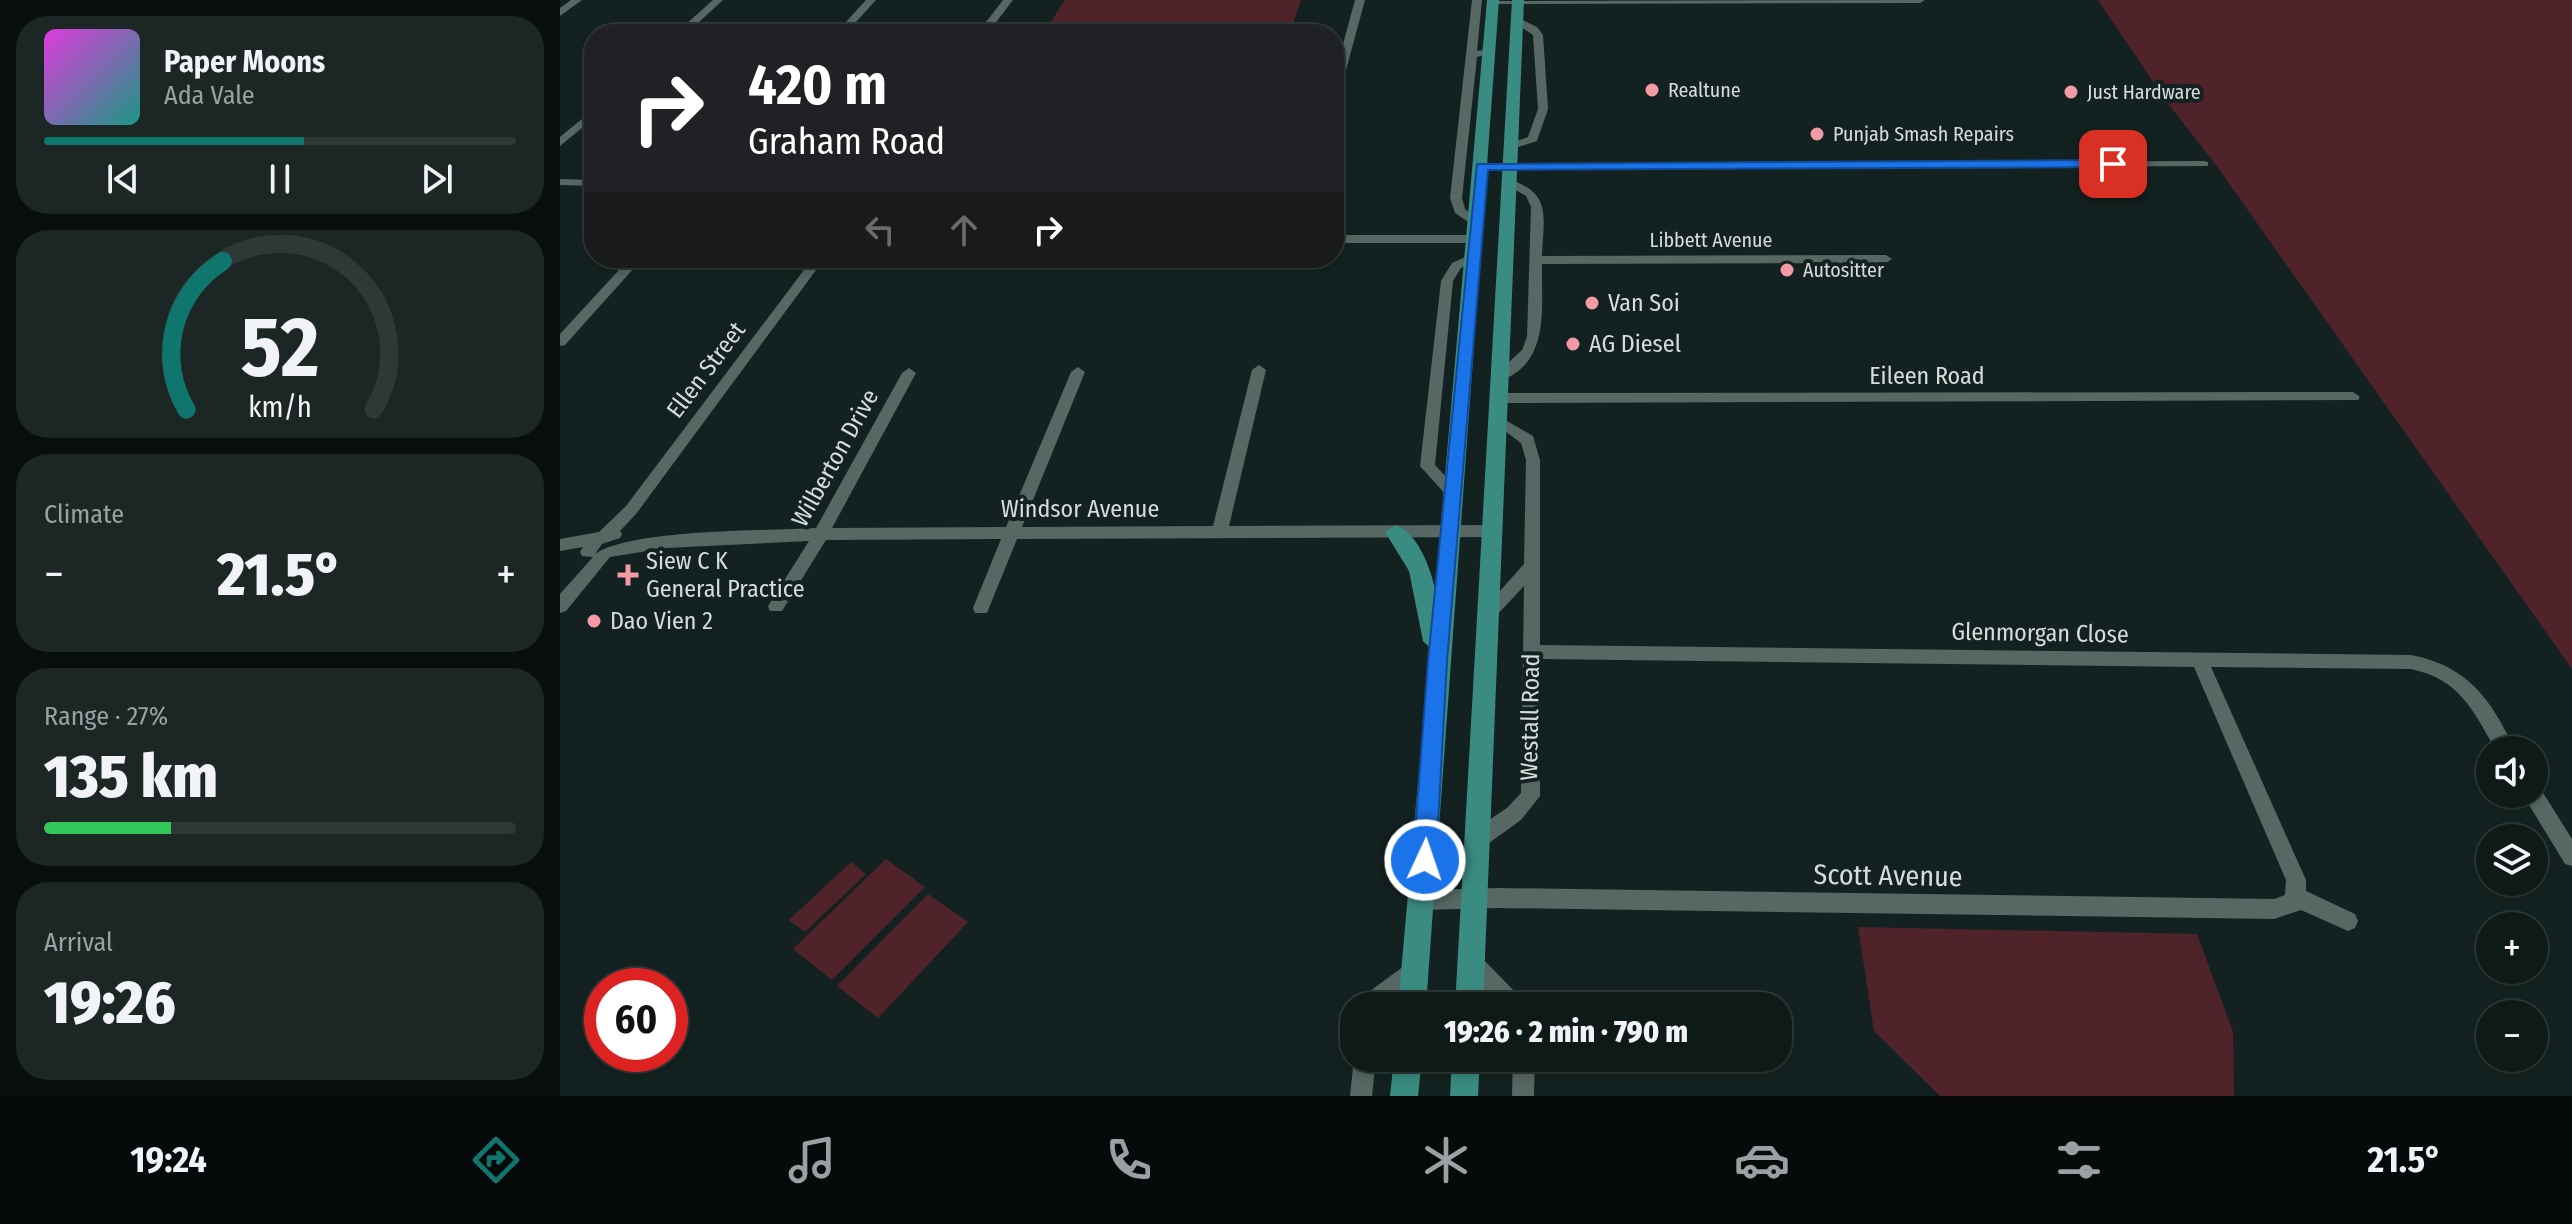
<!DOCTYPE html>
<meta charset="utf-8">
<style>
body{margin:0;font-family:"Fira Sans Condensed",sans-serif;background:#1c2725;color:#f1f3f6;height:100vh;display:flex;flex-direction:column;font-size:30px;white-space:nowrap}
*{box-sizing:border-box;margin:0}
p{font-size:26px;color:#9ba1a2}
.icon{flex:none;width:44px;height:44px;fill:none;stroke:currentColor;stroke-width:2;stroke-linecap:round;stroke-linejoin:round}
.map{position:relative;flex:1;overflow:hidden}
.drawer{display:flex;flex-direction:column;gap:16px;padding:16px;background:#080e0d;width:560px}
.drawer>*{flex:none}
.guide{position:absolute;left:24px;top:24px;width:760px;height:244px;border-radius:32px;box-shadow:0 4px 12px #0003,0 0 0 2px #2e3837;background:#202124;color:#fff;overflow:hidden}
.tools{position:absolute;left:1916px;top:736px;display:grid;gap:16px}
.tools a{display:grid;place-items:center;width:72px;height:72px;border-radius:50%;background:#0e1a18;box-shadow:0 4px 12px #0003,0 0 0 2px #2e3837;font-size:40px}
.speed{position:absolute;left:24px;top:968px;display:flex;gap:16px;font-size:40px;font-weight:700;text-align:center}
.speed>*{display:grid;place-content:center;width:104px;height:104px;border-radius:50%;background:#0e1a18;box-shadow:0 4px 12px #0003,0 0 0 2px #2e3837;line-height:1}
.speed .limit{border:12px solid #d22;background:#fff;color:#111}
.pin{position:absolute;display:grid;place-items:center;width:68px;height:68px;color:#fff;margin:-34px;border-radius:16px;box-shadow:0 4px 12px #0006}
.me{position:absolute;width:88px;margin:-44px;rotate:3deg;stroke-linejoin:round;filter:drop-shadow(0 0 6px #0008)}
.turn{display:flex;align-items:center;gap:28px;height:168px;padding:0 32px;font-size:36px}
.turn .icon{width:104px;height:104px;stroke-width:2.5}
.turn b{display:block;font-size:56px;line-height:68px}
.lanes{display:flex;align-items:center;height:76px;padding:0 32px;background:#0003;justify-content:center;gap:40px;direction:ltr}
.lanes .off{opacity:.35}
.big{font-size:60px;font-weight:800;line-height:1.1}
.drawer .widget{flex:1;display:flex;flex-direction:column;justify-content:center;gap:12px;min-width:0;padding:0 28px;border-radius:32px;background:#1c2725}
.drawer .dial{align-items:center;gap:0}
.dial svg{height:208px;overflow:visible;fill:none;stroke:#2e3837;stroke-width:7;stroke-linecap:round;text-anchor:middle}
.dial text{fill:#f1f3f6;stroke:none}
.song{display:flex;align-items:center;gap:24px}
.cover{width:96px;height:96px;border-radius:12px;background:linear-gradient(135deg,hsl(300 70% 55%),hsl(170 70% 35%))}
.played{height:8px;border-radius:4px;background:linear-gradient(90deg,#0f766e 55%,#2e3837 55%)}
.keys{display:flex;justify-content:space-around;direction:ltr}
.heat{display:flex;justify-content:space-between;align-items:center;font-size:44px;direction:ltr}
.charge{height:12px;border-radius:6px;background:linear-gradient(90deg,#34c759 27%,#2e3837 0)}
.trip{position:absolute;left:780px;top:992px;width:452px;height:80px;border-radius:32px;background:#0e1a18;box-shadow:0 4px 12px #0003,0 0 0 2px #2e3837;font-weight:800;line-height:80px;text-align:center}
.tabs{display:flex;height:128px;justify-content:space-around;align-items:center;background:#060a0a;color:#9ba1a2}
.tabs .icon{width:56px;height:56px}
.tabs .on{color:#0f766e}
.tabs b{font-size:36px;color:#f1f3f6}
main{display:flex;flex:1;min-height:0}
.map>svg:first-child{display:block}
.green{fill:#50232b}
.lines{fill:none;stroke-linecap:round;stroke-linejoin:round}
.minor{fill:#566764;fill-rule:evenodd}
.major{fill:#3a8b81;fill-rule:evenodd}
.route{fill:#1a73e8;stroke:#114b97;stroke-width:2}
.poi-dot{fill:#f49aa6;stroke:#132220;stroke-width:3}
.labels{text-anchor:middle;stroke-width:8;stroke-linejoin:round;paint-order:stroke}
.far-poi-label{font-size:20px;fill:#d4dddc;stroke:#132220;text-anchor:start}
.far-street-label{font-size:20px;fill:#d4dddc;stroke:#132220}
.poi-label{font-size:24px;fill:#d4dddc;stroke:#132220;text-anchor:start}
.street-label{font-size:24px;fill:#d4dddc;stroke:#132220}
.near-street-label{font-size:28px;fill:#d4dddc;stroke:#132220}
</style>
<main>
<section class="drawer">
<div class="widget">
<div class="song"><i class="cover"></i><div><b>Paper Moons</b><p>Ada Vale</p></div></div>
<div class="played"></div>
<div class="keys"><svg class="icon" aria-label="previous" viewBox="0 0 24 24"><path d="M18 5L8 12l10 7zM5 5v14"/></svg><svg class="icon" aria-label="pause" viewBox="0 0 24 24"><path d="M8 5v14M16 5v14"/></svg><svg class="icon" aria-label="next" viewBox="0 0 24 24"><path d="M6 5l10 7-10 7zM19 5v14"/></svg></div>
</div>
<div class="widget dial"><svg viewBox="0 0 100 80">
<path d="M14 69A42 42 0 1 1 86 69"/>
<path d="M14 69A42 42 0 0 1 28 12" stroke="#0f766e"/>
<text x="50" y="56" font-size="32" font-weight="700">52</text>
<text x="50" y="72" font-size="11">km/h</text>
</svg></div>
<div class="widget"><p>Climate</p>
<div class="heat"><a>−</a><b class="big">21.5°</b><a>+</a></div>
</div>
<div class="widget"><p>Range · 27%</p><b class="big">135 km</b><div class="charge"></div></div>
<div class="widget"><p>Arrival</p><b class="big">19:26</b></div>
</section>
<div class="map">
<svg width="2012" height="1096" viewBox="0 0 2012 1096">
<rect width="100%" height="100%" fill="#132220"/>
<g class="green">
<polygon points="505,0 741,0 729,34 483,34"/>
<polygon points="1538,0 2012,0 2012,669 1656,165 1606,101"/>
<polygon points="326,859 365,887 272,980 233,949"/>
<polygon points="291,862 306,874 245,932 229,920"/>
<polygon points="368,894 408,922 318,1018 277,986"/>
<polygon points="1298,927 1637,934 1673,1032 1674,1096 1380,1096 1314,1031"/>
</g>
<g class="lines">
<g class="minor">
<polygon points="11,0 22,0 0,16 0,8"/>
<polygon points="153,0 163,0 126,34 115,34"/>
<polygon points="306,0 316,0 285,34 275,34"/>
<polygon points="443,0 453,0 427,34 417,34"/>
<polygon points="795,0 805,0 779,96 774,99 774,77"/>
<polygon points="912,0 922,0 917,51 929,49 934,52 917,57 902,198 905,209 923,224 917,228 895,213 890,198"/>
<polygon points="1365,0 1360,3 933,4 928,1"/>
<polygon points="958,18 977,27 983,35 988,109 977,141 952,149 948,148 948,144 968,137 978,109 973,35 955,23 953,21"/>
<polygon points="34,109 34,118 0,146 0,137"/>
<polygon points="1644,161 1648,162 1648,166 921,170 915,167 921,164"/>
<polygon points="0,179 34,180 34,186 0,185"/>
<path d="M951 180C993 194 983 219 982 256L1326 255 1332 259 1326 263 982 264C981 306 991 361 942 380L935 375 962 350 967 337 971 207 966 196 947 185V181Z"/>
<polygon points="774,235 915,235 921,239 915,243 774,243"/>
<polygon points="914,253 918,254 918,260 901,268 893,281 875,465 901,493 893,499 888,497 860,466 881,281 892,263"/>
<polygon points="70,258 83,258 5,345 0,346 0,334"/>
<path d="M253 258H265L76 514 60 531 62 534 60 538 42 544 35 554C72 529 205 531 256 528L342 373 349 368 356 373 272 528 446 527 511 372 518 367 525 372 462 527 653 526 692 370 699 365 706 370 669 526 934 525 942 531 934 537 457 539 429 608 427 613H415L413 608 441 539 266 540 222 611H210L208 606 249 541 106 548 50 557 6 611 0 613V594L33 557 22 556 20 552 23 547 0 551V539L39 532 66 506Z"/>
<polygon points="1793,392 1800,397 1798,400 941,403 934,398 941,393"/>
<path d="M940 417 973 436 980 460V645L1851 655C1908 666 1931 699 1955 750H1936C1913 711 1900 679 1851 669L1651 667 1746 880V891L1795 914 1798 921 1795 928 1788 931 1741 910 1714 919 938 908 861 910 854 907 851 900 854 893 861 890 938 888 1714 899 1725 895 1726 880 1634 667 980 659V796L961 820 922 848 915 850 908 848 905 841 908 834 947 808 961 793 964 586 935 617H923L921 612 964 564 966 460 961 443 933 422Z"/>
<polygon points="1974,786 1980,788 2012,839 2012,866 2005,864 1966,800 1963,794 1974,794"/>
<polygon points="911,950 918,954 961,998 964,1006 938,1006 904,968 900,961 904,954"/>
<polygon points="855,958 862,962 866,969 862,976 826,1006 804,1006 810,991"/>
<polygon points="794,1058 816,1058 812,1096 790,1096"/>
<polygon points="953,1058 975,1058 974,1096 952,1096"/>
</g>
<g class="major">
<path d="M927 0H939L866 1006H838L870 648 863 641 849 571 825 532 835 525C857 531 871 569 875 589Z"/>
<polygon points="952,0 964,0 923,1006 895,1006"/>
<polygon points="834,1058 862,1058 858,1096 830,1096"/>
<polygon points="892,1058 920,1058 918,1096 890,1096"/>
</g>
</g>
<polygon class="route" points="1553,160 1559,164 1557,167 928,170 887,661 876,860 873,868 865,871 857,868 853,860 868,661 917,164"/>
<g class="poi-dot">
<circle cx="1092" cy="90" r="8"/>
<circle cx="1511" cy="92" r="8"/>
<circle cx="1257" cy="134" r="8"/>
<circle cx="1227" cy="270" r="8"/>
<circle cx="1032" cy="303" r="8"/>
<circle cx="1013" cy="344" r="8"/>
<path d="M64 563h8v8h8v8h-8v8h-8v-8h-8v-8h8z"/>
<circle cx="34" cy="621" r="8"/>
</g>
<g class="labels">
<g class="far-poi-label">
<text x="1108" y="97">Realtune</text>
<text x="1527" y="99">Just Hardware</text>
<text x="1273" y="141">Punjab Smash Repairs</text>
<text x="1243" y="277">Autositter</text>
</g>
<g class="far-street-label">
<text x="1151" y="247">Libbett Avenue</text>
</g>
<g class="poi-label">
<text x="1048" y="311">Van Soi</text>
<text x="1029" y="352">AG Diesel</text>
<text x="86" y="569">Siew C K<tspan x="86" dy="28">General Practice</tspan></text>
<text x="50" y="629">Dao Vien 2</text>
</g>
<g class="street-label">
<text transform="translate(146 370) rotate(-53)" y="8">Ellen Street</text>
<text x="1367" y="384">Eileen Road</text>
<text transform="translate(275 458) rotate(-61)" y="8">Wilberton Drive</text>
<text x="520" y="517">Windsor Avenue</text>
<text transform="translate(1480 633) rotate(1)" y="8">Glenmorgan Close</text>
<text transform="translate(970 717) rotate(-89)" y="8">Westall Road</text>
</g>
<g class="near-street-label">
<text transform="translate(1328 875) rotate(1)" y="10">Scott Avenue</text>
</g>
</g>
</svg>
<div class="tools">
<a><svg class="icon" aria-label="sound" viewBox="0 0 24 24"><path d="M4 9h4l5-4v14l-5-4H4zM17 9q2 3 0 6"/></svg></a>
<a><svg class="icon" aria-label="layers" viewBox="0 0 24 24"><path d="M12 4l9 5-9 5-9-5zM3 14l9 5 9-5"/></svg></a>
<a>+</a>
<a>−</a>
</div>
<div class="speed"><div class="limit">60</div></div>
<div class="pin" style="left:1553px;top:164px;background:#d93025"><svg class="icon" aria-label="arrive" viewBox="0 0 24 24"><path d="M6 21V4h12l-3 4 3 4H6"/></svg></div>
<svg class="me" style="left:865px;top:860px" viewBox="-20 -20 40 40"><circle r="17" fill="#1a73e8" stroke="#fff" stroke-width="3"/><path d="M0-11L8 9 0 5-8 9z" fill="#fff"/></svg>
<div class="trip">19:26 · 2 min · 790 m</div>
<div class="guide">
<div class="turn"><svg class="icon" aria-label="right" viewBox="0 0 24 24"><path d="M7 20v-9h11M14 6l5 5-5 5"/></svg><div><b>420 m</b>Graham Road</div></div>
<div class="lanes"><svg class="icon off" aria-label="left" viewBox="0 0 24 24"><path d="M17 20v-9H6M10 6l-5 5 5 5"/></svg><svg class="icon off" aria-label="ahead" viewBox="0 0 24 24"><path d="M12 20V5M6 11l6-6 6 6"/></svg><svg class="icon" aria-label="right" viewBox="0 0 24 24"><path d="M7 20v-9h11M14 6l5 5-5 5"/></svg></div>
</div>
</div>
</main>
<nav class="tabs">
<b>19:24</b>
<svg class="icon on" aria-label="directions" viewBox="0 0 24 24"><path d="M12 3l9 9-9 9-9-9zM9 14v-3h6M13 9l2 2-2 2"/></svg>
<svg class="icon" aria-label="music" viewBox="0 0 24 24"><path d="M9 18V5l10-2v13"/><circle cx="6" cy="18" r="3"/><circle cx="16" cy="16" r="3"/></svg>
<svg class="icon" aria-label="phone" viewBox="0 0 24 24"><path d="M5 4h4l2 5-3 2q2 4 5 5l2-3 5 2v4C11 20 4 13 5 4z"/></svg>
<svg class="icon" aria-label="climate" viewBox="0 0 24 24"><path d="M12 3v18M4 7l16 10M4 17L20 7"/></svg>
<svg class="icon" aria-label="car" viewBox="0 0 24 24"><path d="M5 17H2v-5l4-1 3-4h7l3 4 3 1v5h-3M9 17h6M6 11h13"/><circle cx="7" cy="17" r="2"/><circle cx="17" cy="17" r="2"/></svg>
<svg class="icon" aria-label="filters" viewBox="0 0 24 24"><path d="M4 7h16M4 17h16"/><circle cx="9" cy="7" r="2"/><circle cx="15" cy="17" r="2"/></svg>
<b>21.5°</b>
</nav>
